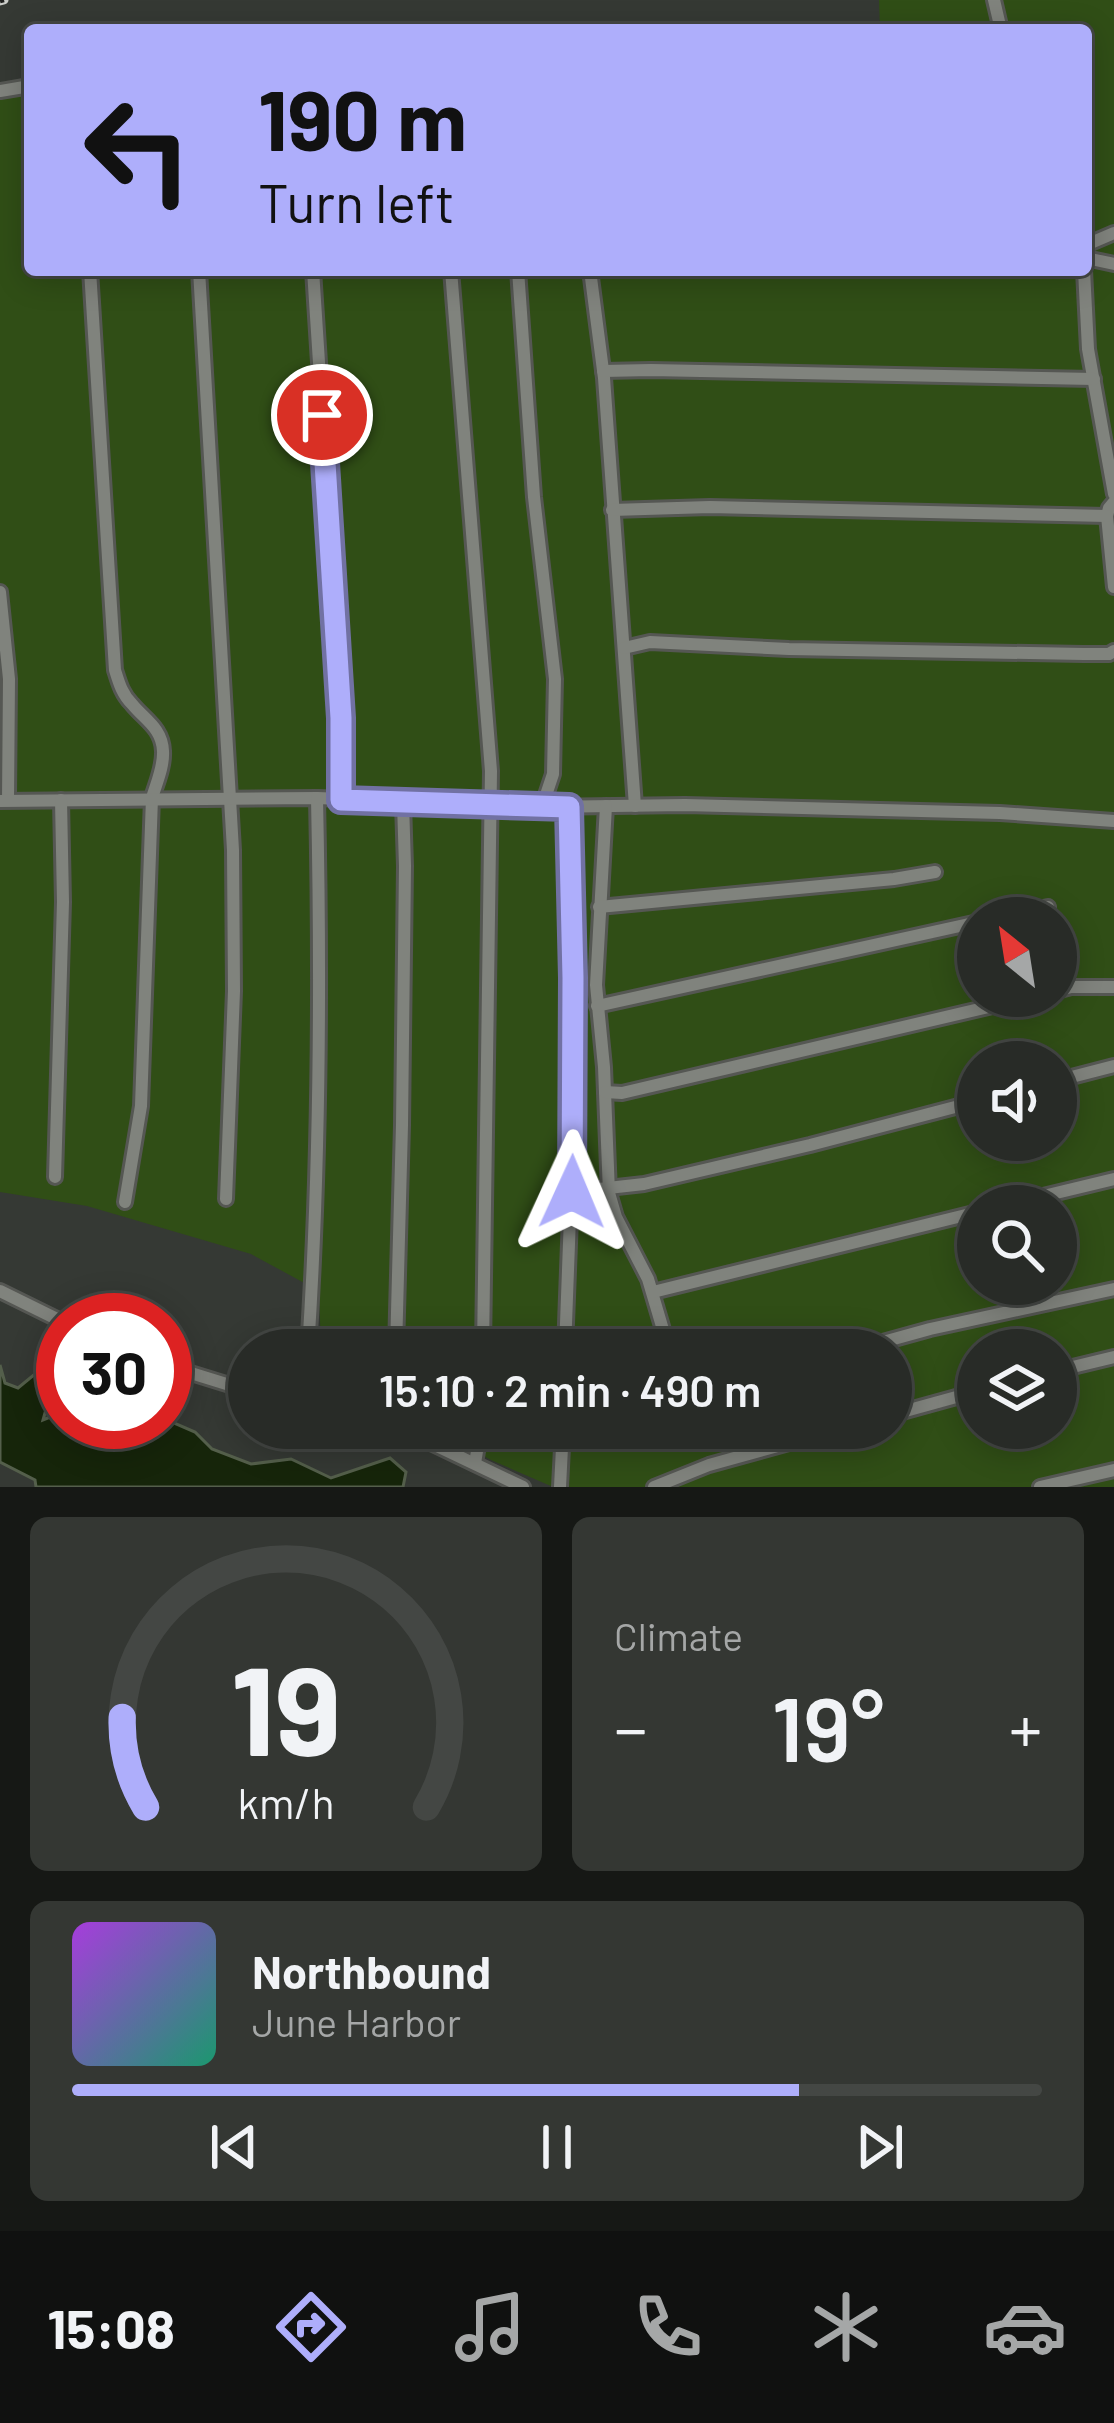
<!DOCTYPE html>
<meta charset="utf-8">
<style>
body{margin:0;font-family:Barlow,sans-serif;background:#343733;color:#f1f3f6;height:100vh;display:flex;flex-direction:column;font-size:45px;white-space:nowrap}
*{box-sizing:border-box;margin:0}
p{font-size:39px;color:#a5a7a7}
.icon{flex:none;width:66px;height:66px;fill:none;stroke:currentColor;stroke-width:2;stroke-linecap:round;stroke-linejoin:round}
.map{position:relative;height:1487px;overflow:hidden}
.side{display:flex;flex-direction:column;gap:30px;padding:30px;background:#161815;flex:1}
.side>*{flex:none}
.hud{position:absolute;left:24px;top:24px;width:1068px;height:252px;border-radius:12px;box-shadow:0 6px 30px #0003,0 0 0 3px #444744;background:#aeaefb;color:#111;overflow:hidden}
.needle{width:78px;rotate:330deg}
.controls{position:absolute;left:957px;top:897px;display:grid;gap:24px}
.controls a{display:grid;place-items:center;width:120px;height:120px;border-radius:50%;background:#282b27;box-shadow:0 6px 30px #0003,0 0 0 3px #444744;font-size:60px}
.speed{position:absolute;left:36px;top:1293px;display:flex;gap:24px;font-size:60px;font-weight:700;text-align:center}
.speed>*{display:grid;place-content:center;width:156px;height:156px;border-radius:50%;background:#282b27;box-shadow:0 6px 30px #0003,0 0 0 3px #444744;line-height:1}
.speed .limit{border:18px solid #d22;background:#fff;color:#111}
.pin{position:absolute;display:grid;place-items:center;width:102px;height:102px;color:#fff;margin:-51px;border:6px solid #fff;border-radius:50%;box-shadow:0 3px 12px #0007}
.me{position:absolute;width:132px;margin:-66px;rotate:1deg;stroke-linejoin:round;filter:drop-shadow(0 0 9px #0008)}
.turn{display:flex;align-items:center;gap:42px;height:252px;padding:0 36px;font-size:54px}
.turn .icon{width:156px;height:156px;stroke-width:2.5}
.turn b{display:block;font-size:84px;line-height:102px}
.big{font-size:90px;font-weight:600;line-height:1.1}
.side .widget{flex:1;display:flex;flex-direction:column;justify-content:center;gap:18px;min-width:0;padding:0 42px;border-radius:18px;background:#343733}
.side .dial{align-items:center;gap:0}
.dial svg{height:312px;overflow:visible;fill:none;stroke:#444744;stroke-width:7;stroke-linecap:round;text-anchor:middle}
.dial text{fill:#f1f3f6;stroke:none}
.song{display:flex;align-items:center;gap:36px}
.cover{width:144px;height:144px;border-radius:18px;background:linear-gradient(135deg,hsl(280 70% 55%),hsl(160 70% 35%))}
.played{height:12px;border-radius:6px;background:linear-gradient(90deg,#aeaefb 75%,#444744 75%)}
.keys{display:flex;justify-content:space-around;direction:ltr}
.heat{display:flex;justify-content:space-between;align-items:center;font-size:66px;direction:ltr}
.side .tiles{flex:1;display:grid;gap:30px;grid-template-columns:1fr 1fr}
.widget:last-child{grid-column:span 2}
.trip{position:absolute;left:228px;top:1329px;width:684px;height:120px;border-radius:60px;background:#282b27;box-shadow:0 6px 30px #0003,0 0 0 3px #444744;font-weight:600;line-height:120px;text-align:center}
.dock{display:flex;height:192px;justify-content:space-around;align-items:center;background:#101110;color:#a5a7a7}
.dock .icon{width:84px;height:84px}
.dock .selected{color:#aeaefb}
.dock b{font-size:54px;color:#f1f3f6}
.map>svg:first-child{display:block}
.green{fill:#304e16;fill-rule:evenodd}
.water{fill:#16250a;stroke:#545f4b;stroke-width:3}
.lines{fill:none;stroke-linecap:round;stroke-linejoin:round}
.street-casing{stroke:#555753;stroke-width:18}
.street{stroke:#80837d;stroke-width:12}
.rail-casing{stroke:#cbcdc9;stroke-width:9}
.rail{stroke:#1e1f1d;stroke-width:4.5;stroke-dasharray:14;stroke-linecap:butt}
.route-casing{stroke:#7171a3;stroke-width:30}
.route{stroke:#aeaefb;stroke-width:21}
</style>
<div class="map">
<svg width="1114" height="1487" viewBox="0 0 1114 1487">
<rect width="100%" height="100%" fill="#353934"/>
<path class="green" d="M879 0H1114V1487H553L491 1460 433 1428H891V1350H321L319 1291 251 1254 87 1206 0 1192V96L30 91V270H1086V30H880ZM978 918H1056V996H978ZM978 1062H1056V1140H978ZM978 1206H1056V1284H978ZM978 1350H1056V1428H978Z"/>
<polygon class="water" points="63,1351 63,1376 50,1395 43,1420 63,1412 63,1422 165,1422 165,1419 195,1432 212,1449 251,1464 291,1459 331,1478 390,1458 406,1472 403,1487 36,1487 35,1480 0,1462 0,1365 5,1383 18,1388"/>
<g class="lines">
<defs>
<g id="street">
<polyline points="994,0 1001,30"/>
<polyline points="0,91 30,86"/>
<polyline points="1086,245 1114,233"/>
<polyline points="1086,258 1114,264"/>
<path d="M90 270 115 670C119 683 122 694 132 704 145 720 162 728 163 751 164 767 156 784 152 798L141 1106 125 1202"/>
<polyline points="199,270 233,850 234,991 226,1199"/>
<polyline points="313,270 342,717 341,800"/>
<polyline points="451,270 491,771 483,1350"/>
<polyline points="518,270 534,497 555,679 553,774 542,807"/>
<polyline points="590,270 604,378 635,806"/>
<polyline points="1084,270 1088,349 1114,494"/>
<polyline points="603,371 651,370 1094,379"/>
<polyline points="1114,502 1109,508 1107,516 1114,587"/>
<polyline points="612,510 710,507 1107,516"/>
<polyline points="0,592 9,679 8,800"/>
<polyline points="624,648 650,642 789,649 1084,654 1109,654 1114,651"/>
<polyline points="0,801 317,798 542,807 685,805 1000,813 1114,821"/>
<polyline points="606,806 596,985 604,1067 609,1193 616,1217 648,1279 669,1350"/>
<polyline points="599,907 894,879 935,872"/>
<polyline points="997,918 1048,907"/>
<polyline points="1056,991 1071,987 1114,987"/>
<polyline points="597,1006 978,922"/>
<polyline points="1056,1081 1114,1066"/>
<polyline points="605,1092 622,1093 1035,996"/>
<polyline points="55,1177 63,902 61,800"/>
<polyline points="572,1192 644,1184 810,1145 978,1101"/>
<polyline points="1002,1206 1114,1179"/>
<polyline points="0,1291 63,1322"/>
<polyline points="653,1292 978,1212"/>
<path d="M308 1350C320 1167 321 982 317 798"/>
<polyline points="396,1350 402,1125 405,866 403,803"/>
<polyline points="565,1350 573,1137 569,807"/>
<polyline points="854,1350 930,1329 1114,1289"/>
<polyline points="165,1365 249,1391"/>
<polyline points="1056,1371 1114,1357"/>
<polyline points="891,1415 978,1391"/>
<polyline points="387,1428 414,1435 523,1487"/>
<polyline points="475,1463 481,1428"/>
<polyline points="560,1487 563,1428"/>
<polyline points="654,1487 709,1465 843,1428"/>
<polyline points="1040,1487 1114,1470"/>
</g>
</defs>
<use href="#street" class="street-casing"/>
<use href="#street" class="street"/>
<defs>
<polyline id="rail" points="0,1 4,0"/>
</defs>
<use href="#rail" class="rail-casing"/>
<use href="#rail" class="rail"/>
</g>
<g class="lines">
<defs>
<polyline id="route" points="322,415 341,718 341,800 569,807 573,978 572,1192"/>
</defs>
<use href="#route" class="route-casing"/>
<use href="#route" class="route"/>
</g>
</svg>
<div class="controls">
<a><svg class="needle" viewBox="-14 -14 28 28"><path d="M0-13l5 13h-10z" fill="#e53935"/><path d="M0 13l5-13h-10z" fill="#a5a7a7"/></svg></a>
<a><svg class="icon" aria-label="sound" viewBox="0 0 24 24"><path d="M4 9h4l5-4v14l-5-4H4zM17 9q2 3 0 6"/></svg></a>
<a><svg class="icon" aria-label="search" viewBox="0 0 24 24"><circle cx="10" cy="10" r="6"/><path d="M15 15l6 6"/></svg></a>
<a><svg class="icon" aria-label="layers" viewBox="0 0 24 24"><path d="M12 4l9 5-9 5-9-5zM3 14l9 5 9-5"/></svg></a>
</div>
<div class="speed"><div class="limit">30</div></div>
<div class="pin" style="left:322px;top:415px;background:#d93025"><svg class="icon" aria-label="arrive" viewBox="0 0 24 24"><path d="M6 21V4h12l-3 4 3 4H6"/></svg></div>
<svg class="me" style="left:572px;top:1192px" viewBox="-20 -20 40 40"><path d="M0-17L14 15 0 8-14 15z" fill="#aeaefb" stroke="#fff" stroke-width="4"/></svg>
<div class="trip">15:10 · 2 min · 490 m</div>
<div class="hud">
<div class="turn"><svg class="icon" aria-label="left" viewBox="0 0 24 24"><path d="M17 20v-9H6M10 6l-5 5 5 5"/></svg><div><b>190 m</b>Turn left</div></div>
</div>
</div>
<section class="side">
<div class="tiles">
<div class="widget dial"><svg viewBox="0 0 100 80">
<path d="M14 69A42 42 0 1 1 86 69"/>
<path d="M14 69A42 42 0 0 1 8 46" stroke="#aeaefb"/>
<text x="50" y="56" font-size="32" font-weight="700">19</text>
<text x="50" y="72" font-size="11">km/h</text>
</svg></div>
<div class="widget"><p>Climate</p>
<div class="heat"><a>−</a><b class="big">19°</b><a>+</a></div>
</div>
<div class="widget">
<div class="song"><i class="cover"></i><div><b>Northbound</b><p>June Harbor</p></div></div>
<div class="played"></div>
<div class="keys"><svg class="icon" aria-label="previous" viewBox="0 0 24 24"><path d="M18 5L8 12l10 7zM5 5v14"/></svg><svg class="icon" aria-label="pause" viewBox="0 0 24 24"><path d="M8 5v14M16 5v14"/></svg><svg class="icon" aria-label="next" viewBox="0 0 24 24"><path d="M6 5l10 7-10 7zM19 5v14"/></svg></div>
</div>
</div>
</section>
<nav class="dock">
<b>15:08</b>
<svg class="icon selected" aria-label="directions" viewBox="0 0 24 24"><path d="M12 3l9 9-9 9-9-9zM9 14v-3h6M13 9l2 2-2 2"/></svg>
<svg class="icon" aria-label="music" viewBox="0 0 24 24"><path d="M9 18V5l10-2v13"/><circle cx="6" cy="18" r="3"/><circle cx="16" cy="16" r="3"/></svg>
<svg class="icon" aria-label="phone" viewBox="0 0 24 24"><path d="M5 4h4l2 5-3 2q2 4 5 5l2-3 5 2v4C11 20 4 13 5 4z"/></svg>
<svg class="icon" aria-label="climate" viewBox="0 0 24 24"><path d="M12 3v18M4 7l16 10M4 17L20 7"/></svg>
<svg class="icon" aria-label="car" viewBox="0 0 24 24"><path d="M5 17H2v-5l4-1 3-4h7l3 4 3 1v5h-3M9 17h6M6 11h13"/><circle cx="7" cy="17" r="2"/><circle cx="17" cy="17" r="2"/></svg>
</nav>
